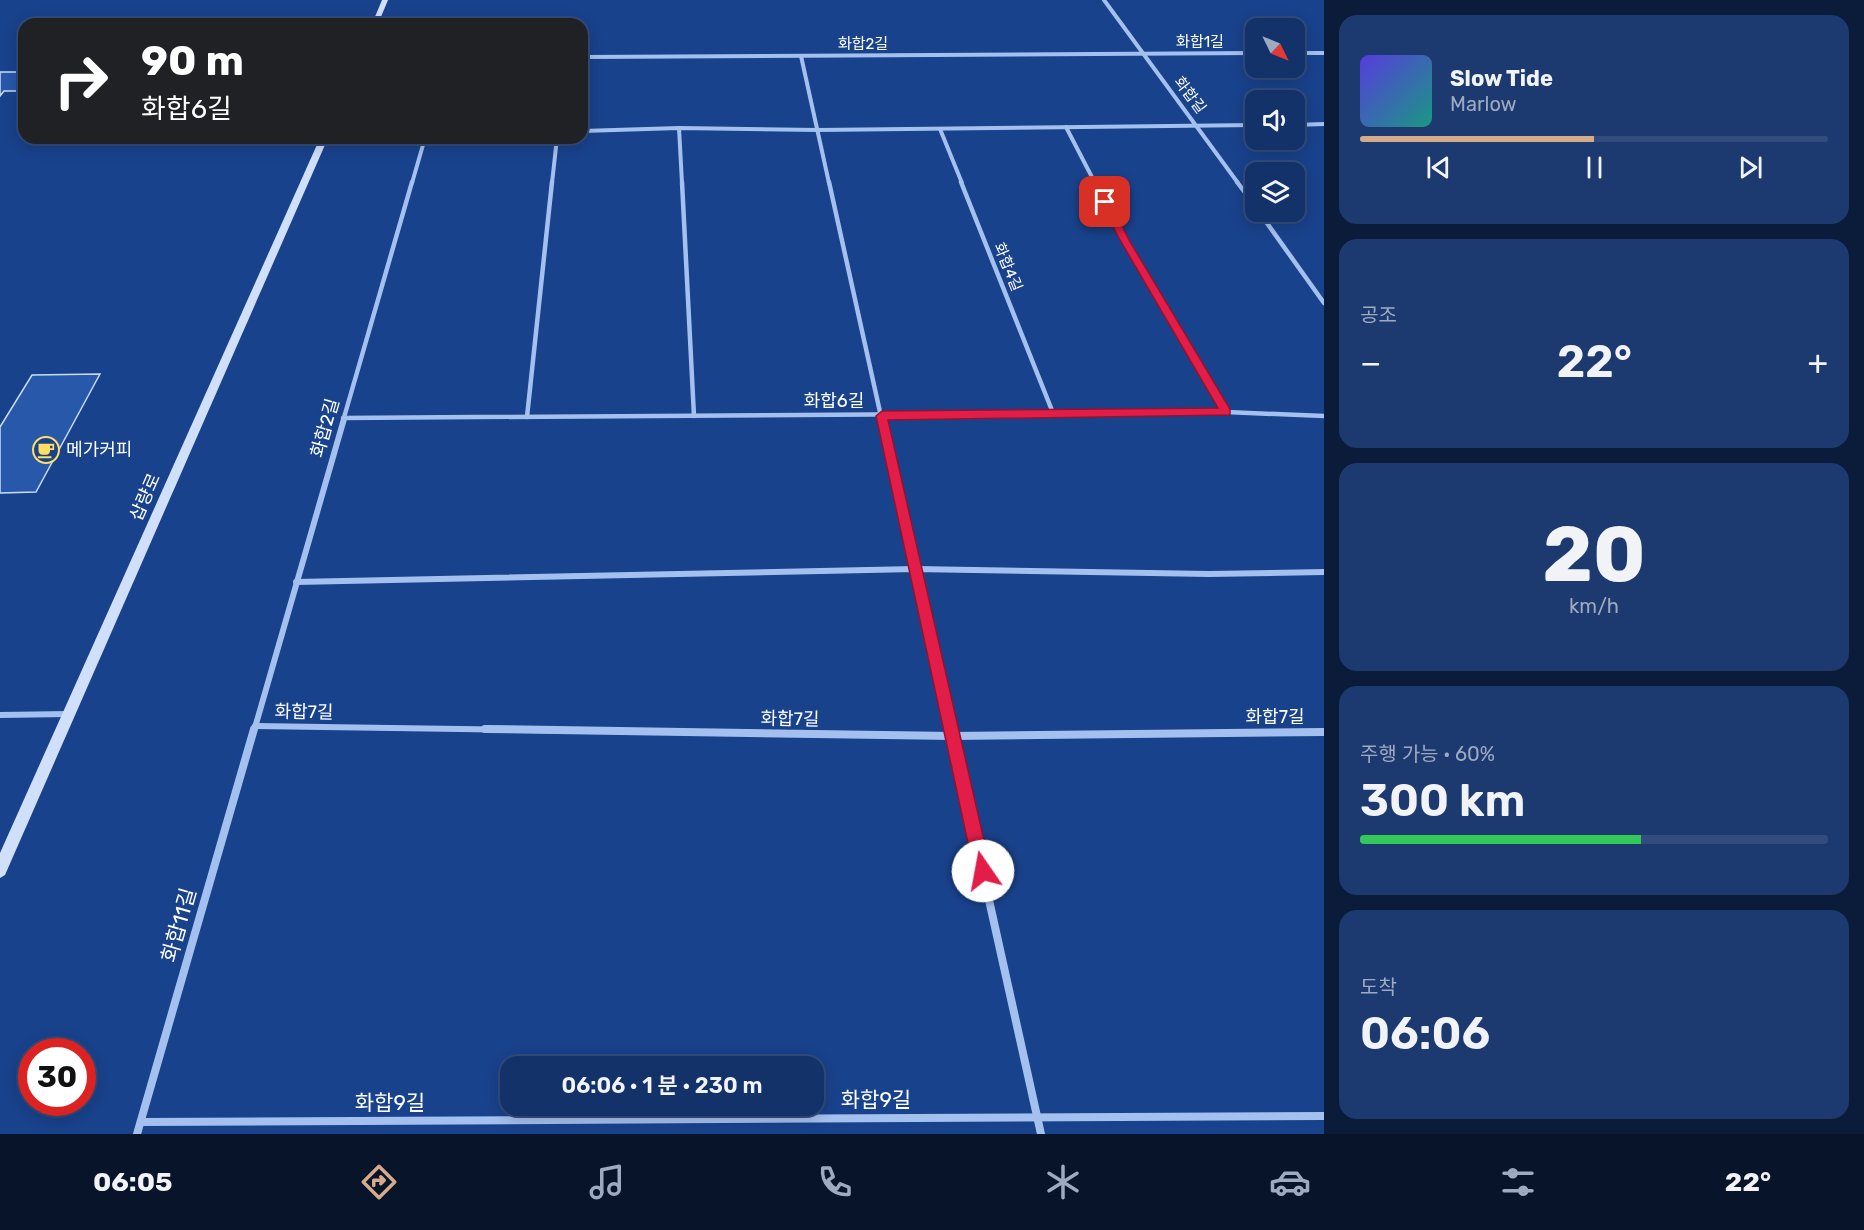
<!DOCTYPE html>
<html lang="ko">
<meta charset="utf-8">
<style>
body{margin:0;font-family:Rubik,"Noto Sans KR",sans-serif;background:#1c3a6f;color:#f1f3f6;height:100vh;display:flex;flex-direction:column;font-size:22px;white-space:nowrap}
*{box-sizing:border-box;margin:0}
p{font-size:20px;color:#9daac0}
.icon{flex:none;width:33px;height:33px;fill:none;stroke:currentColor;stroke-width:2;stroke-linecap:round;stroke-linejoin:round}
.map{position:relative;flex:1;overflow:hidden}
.side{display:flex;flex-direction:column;gap:15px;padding:15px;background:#0a1c3a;width:540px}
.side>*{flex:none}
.banner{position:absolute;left:18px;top:18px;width:570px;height:126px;border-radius:18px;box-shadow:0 3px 15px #0003,0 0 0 2px #324d7d;background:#202124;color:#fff;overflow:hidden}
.needle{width:39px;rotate:133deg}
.fabs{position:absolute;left:1245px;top:18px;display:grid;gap:12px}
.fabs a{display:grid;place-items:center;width:60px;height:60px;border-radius:12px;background:#133269;box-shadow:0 3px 15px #0003,0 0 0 2px #324d7d;font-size:30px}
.speed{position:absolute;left:18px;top:1038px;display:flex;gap:12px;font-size:30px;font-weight:700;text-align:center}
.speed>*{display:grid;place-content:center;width:78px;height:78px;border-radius:50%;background:#133269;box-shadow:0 3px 15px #0003,0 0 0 2px #324d7d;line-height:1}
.speed .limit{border:9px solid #d22;background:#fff;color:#111}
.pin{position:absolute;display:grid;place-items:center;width:51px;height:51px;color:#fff;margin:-26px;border-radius:12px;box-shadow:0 3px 9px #0006}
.me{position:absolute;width:66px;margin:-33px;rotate:348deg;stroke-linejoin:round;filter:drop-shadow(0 0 4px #0008)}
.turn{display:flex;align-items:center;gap:21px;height:126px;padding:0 24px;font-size:27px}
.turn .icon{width:78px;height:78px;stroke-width:2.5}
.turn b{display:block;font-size:42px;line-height:51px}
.big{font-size:45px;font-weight:600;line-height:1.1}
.side .card{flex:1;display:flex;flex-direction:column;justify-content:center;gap:9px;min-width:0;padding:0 21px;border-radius:18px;background:#1c3a6f}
.side .dial{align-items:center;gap:0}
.dial b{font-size:78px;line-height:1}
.song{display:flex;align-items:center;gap:18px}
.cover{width:72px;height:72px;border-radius:9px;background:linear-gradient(135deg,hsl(250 70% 55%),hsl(170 70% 35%))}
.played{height:6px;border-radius:3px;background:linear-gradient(90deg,#d6ab8b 50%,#324d7d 50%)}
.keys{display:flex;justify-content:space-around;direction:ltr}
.heat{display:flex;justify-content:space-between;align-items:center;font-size:33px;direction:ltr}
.charge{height:9px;border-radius:4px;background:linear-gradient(90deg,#34c759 60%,#324d7d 0)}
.trip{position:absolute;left:500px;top:1056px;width:324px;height:60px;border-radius:18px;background:#133269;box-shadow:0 3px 15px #0003,0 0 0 2px #324d7d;font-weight:600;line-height:60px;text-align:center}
.tabs{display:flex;height:96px;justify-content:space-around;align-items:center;background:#08142a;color:#9daac0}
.tabs .icon{width:42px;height:42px}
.tabs .on{color:#d6ab8b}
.tabs b{font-size:27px;color:#f1f3f6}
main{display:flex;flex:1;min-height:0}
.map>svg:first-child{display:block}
.building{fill:#2858aa;stroke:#cadcfa;stroke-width:1.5}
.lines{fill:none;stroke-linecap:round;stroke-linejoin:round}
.street-far3{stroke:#a4c0ee;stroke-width:4}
.street-far2{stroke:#a4c0ee;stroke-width:4.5}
.street-far1{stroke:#a4c0ee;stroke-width:6}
.street{stroke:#a4c0ee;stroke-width:8}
.secondary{fill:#d1e0fa;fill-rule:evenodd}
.route{fill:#e11d48;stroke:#92132f;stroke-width:1.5}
.labels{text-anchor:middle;stroke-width:6;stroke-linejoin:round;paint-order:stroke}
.far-street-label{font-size:15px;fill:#fff;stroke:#19428c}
.street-label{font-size:18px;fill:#fff;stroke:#19428c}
.poi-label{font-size:18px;fill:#fff;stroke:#19428c;text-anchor:start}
.near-street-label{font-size:21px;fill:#fff;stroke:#19428c}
</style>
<main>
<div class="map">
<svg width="1324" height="1134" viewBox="0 0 1324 1134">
<rect width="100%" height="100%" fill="#19428c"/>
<g class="building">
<polygon points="0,72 24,72 24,91 4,91 0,96"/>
<polygon points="100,374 36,492 0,493 0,427 32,375"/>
</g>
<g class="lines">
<g class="street-far3">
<polyline points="1104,0 1238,183"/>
<polyline points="1294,53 1324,53"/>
<polyline points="801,56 829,183"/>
<polyline points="582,57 1256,53"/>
<polyline points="1294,125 1324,124"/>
<polyline points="1066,127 1095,183"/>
<polyline points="679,128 682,183"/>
<polyline points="940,129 962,183"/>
<polyline points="582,131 679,128 818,130 1256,125"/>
<polyline points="412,183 425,138"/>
<polyline points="552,183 557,138"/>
</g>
<g class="street-far2">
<polyline points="682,182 694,416"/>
<polyline points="829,182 882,421"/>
<polyline points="961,182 1053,413"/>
<polyline points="1095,182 1125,240 1226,412"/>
<polyline points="1237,182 1256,207"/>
<polyline points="1259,212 1324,303"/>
<polyline points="527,417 552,182"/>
<polyline points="343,418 1226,412 1324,416"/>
<polyline points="343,421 412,182"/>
</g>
<g class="street-far1">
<polyline points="882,419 951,731"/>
<polyline points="296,582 915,569 1209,574 1324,572"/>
<polyline points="0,715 68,714"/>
<polyline points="255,726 590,731"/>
<polyline points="254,731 344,419"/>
</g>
<g class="street">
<polyline points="485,729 953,736 1324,732"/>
<polyline points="951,729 1041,1134"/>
<polyline points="141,1122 1324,1116"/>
<polyline points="137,1134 254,729"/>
</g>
<g class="secondary">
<polygon points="382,0 388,0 378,24 372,24"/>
<polygon points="320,138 328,138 5,875 0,878 0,853"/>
</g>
</g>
<polygon class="route" points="1105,199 1110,202 1129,240 1230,409 1230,415 888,420 991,871 989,877 983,879 977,877 974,871 876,416 882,411 1218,408 1120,240 1100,202"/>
<defs>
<symbol id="cafe-ring" viewBox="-11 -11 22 22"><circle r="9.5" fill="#19428c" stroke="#ffde61" stroke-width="1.5"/><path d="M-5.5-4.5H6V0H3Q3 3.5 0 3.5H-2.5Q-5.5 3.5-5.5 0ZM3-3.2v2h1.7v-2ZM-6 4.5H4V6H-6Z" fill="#ffde61"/></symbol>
</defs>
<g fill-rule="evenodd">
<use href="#cafe-ring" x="31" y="435" width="30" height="30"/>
</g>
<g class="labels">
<g class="far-street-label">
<text x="1200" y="47">화합1길</text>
<text x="863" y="49">화합2길</text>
<text transform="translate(1190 95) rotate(53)" y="5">화합길</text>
<text transform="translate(1008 267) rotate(68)" y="5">화합4길</text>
</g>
<g class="street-label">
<text x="834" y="407">화합6길</text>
<text transform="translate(325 428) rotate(-74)" y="6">화합2길</text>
<text transform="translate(145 497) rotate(-66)" y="6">삽량로</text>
<text transform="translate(304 712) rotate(1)" y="6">화합7길</text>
<text x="1275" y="723">화합7길</text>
<text transform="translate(790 719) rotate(1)" y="6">화합7길</text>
</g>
<g class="poi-label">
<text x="66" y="456">메가커피</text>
</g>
<g class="near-street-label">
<text transform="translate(179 925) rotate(-74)" y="7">화합11길</text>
<text x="876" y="1107">화합9길</text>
<text x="390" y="1110">화합9길</text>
</g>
</g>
</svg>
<div class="fabs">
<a><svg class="needle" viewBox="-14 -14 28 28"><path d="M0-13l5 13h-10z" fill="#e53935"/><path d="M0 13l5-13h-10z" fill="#9daac0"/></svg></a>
<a><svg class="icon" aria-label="sound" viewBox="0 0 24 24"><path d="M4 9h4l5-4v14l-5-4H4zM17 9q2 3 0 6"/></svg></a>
<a><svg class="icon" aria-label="layers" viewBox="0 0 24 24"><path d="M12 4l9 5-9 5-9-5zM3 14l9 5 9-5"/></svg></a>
</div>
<div class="speed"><div class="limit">30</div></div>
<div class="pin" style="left:1105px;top:202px;background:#d93025"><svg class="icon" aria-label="arrive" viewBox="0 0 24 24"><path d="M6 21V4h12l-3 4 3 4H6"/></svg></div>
<svg class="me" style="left:983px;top:871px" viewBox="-20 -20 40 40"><circle r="19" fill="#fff"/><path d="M0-13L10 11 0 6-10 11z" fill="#e11d48"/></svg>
<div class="trip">06:06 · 1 분 · 230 m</div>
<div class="banner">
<div class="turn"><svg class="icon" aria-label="right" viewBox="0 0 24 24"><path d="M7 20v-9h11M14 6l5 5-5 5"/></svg><div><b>90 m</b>화합6길</div></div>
</div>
</div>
<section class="side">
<div class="card">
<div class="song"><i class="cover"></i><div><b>Slow Tide</b><p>Marlow</p></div></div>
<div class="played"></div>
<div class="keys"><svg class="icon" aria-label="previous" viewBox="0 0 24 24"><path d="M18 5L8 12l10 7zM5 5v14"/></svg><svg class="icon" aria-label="pause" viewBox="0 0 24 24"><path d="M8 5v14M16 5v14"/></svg><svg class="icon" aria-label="next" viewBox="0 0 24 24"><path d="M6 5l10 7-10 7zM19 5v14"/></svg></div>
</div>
<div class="card"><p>공조</p>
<div class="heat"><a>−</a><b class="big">22°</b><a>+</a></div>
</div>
<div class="card dial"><b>20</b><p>km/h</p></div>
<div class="card"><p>주행 가능 · 60%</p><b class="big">300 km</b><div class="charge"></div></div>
<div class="card"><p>도착</p><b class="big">06:06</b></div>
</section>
</main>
<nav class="tabs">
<b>06:05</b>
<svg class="icon on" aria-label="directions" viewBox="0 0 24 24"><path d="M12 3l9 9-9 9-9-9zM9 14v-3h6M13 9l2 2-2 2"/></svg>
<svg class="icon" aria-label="music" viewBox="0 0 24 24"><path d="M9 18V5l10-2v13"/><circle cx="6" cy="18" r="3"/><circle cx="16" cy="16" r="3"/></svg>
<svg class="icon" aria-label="phone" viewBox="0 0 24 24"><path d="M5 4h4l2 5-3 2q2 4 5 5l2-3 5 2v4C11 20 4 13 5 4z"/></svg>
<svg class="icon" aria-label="climate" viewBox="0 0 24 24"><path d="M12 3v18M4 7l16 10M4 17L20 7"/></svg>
<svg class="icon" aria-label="car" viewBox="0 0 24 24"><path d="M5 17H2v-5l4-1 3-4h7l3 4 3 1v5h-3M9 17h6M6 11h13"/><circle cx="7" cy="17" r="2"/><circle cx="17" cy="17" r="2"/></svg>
<svg class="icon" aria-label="filters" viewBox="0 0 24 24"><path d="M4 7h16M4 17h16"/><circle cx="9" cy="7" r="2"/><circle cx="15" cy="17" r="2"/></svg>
<b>22°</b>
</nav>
